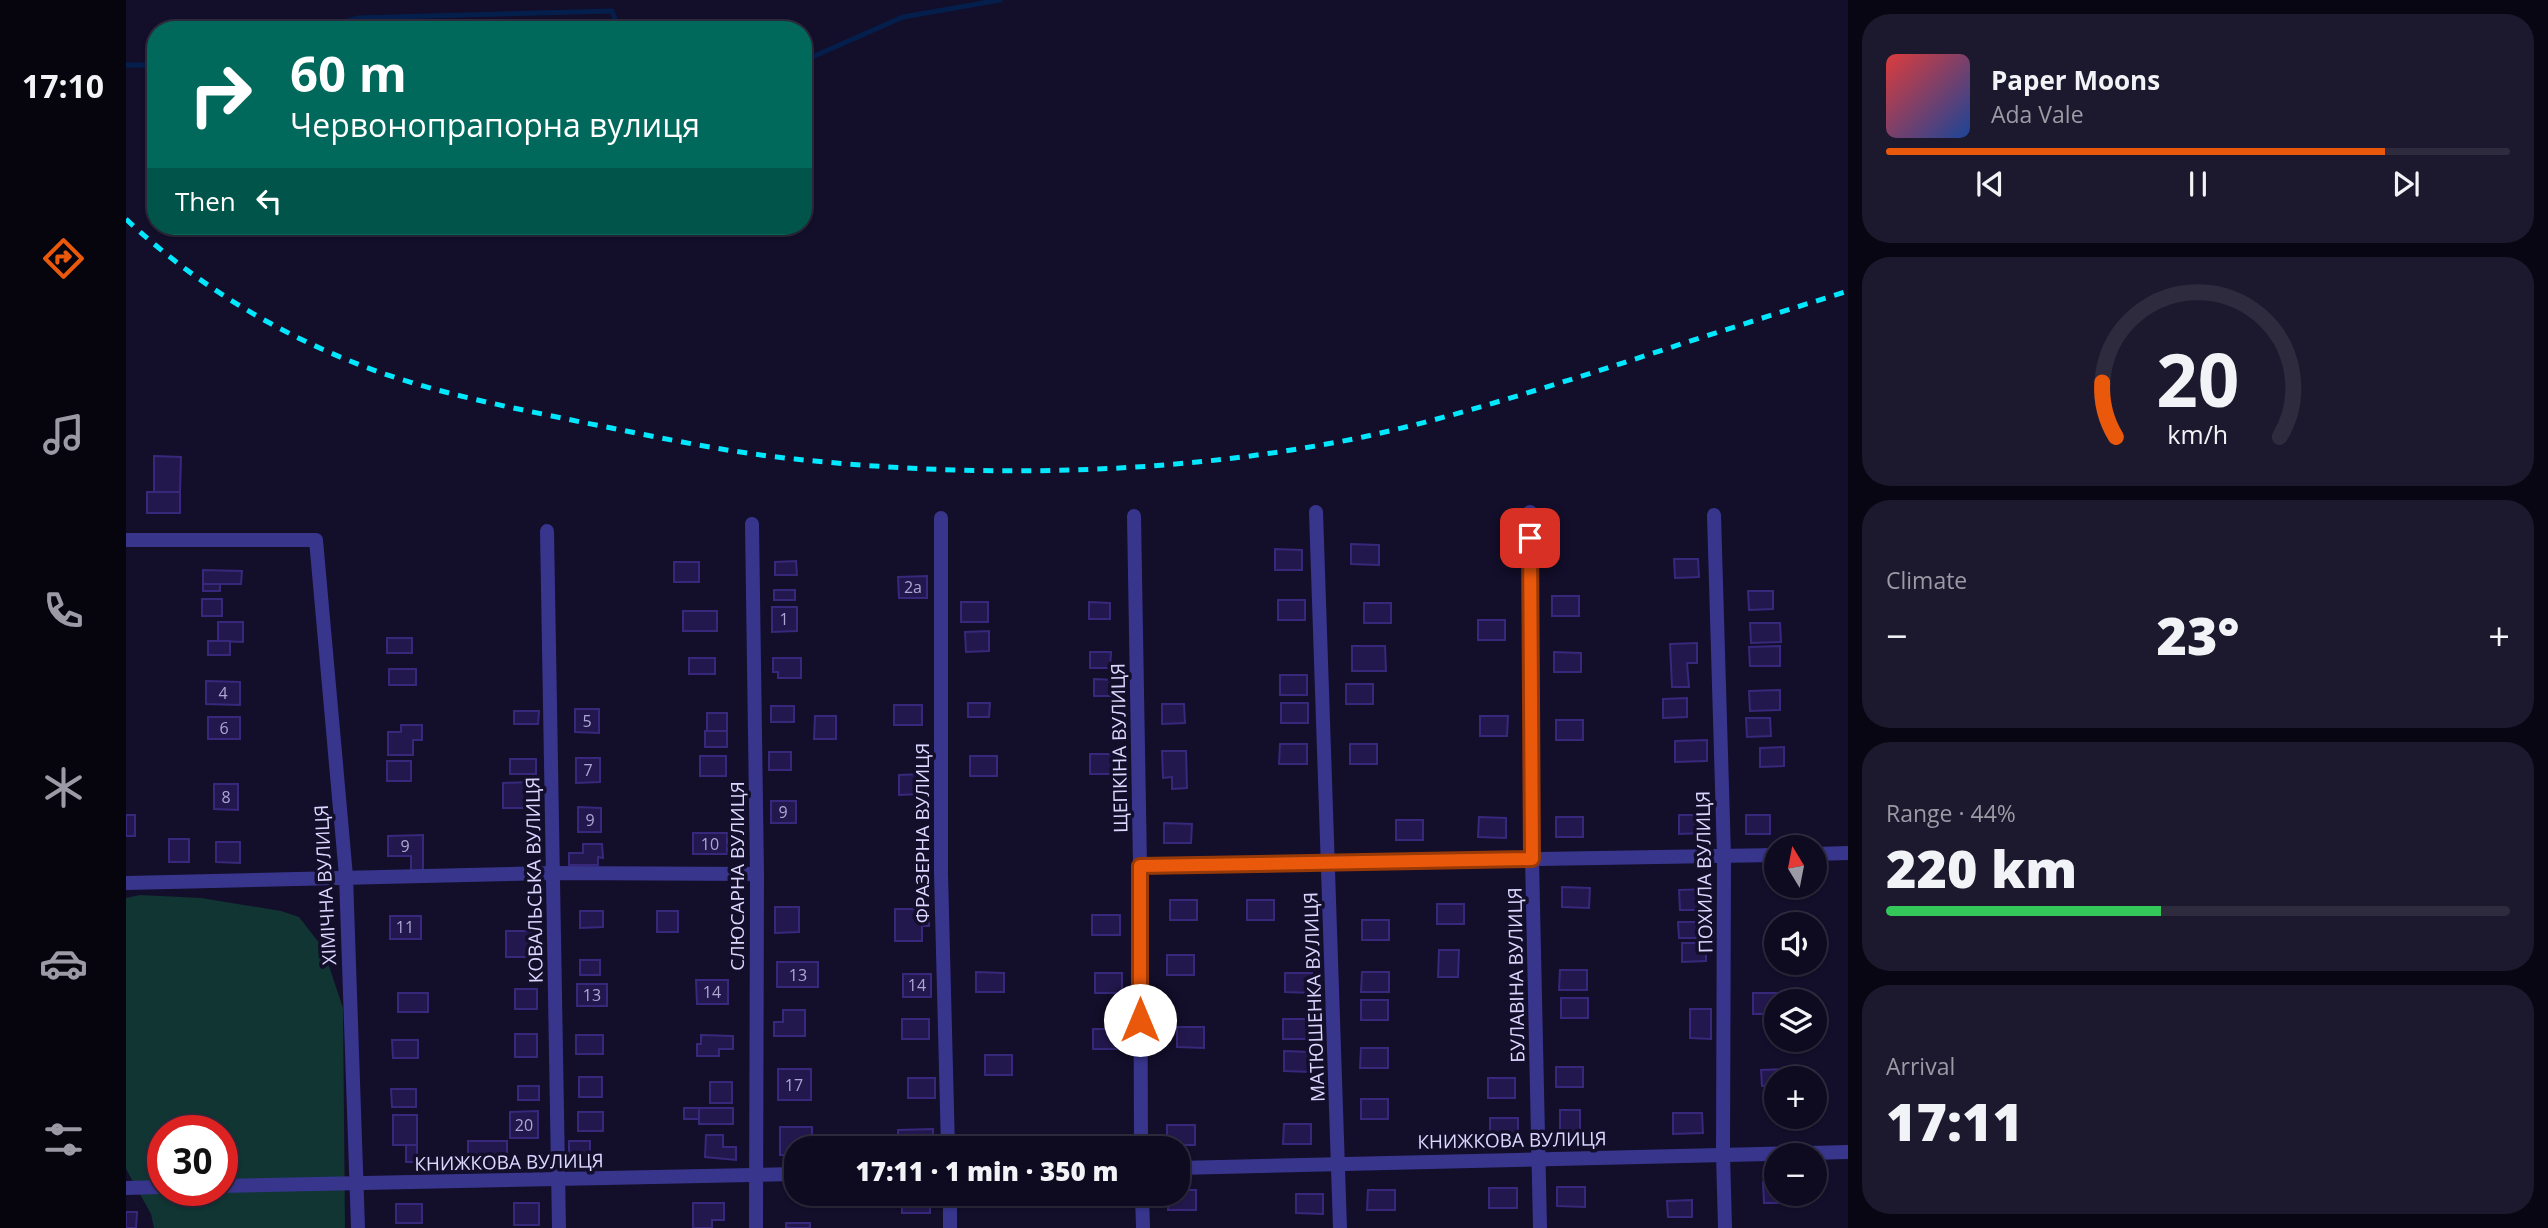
<!DOCTYPE html>
<meta charset="utf-8">
<style>
body{margin:0;font-family:"Open Sans",sans-serif;background:#1c182d;color:#f1f3f6;height:100vh;display:flex;flex-direction:column;font-size:26px;white-space:nowrap}
*{box-sizing:border-box;margin:0}
p{font-size:23px;color:#9b9aa5}
.icon{flex:none;width:38px;height:38px;fill:none;stroke:currentColor;stroke-width:2;stroke-linecap:round;stroke-linejoin:round}
.map{position:relative;flex:1;overflow:hidden}
.side{display:flex;flex-direction:column;gap:14px;padding:14px;background:#080612;width:700px}
.side>*{flex:none}
.top-card{position:absolute;left:21px;top:21px;width:665px;height:214px;border-radius:28px;box-shadow:0 2px 5px #0004,0 0 0 2px #2e2b3e;background:#00695c;color:#fff;overflow:hidden}
.needle{width:46px;rotate:350deg}
.controls{position:absolute;left:1638px;top:835px;display:grid;gap:14px}
.controls a{display:grid;place-items:center;width:63px;height:63px;border-radius:50%;background:#0e0a20;box-shadow:0 2px 5px #0004,0 0 0 2px #2e2b3e;font-size:35px}
.speed{position:absolute;left:21px;top:1115px;display:flex;gap:14px;font-size:35px;font-weight:700;text-align:center}
.speed>*{display:grid;place-content:center;width:91px;height:91px;border-radius:50%;background:#0e0a20;box-shadow:0 2px 5px #0004,0 0 0 2px #2e2b3e;line-height:1}
.speed .limit{border:10px solid #d22;background:#fff;color:#111}
.pin{position:absolute;display:grid;place-items:center;width:60px;height:60px;color:#fff;margin:-30px;border-radius:14px;box-shadow:0 4px 10px #0006}
.me{position:absolute;width:77px;margin:-38px;rotate:0deg;stroke-linejoin:round;filter:drop-shadow(0 0 5px #0008)}
.turn{display:flex;align-items:center;gap:24px;height:147px;padding:0 28px;font-size:32px}
.turn .icon{width:91px;height:91px;stroke-width:2.5}
.turn b{display:block;font-size:49px;line-height:60px}
.then{display:flex;align-items:center;height:66px;padding:0 28px;background:#0003;gap:14px;font-size:26px}
.big{font-size:52px;font-weight:800;line-height:1.1}
.side .card{flex:1;display:flex;flex-direction:column;justify-content:center;gap:10px;min-width:0;padding:0 24px;border-radius:28px;background:#1c182d}
.side .dial{align-items:center;gap:0}
.dial svg{height:182px;overflow:visible;fill:none;stroke:#2e2b3e;stroke-width:7;stroke-linecap:round;text-anchor:middle}
.dial text{fill:#f1f3f6;stroke:none}
.song{display:flex;align-items:center;gap:21px}
.cover{width:84px;height:84px;border-radius:10px;background:linear-gradient(135deg,hsl(0 70% 55%),hsl(220 70% 35%))}
.played{height:7px;border-radius:4px;background:linear-gradient(90deg,#ea580c 80%,#2e2b3e 80%)}
.keys{display:flex;justify-content:space-around;direction:ltr}
.heat{display:flex;justify-content:space-between;align-items:center;font-size:38px;direction:ltr}
.charge{height:10px;border-radius:5px;background:linear-gradient(90deg,#34c759 44%,#2e2b3e 0)}
.trip{position:absolute;left:658px;top:1136px;width:406px;height:70px;border-radius:28px;background:#0e0a20;box-shadow:0 2px 5px #0004,0 0 0 2px #2e2b3e;font-weight:800;line-height:70px;text-align:center}
main{display:flex;flex:1;min-height:0}
.menu{display:flex;flex-direction:column;width:126px;justify-content:space-around;align-items:center;background:#06040d;color:#9b9aa5}
.menu .icon{width:49px;height:49px}
.menu .selected{color:#ea580c}
.menu b{font-size:32px;color:#f1f3f6}
.map>svg:first-child{display:block}
.green{fill:#103533;fill-rule:evenodd}
.lines{fill:none;stroke-linecap:round;stroke-linejoin:round}
.stream{stroke:#051f4c;stroke-width:5}
.building{fill:#23184d;stroke:#38287b;stroke-width:2}
.minor{stroke:#38358d;stroke-width:14}
.rail{stroke:#03e7ff;stroke-width:5;stroke-dasharray:10 9;stroke-linecap:butt}
.route-casing{stroke:#983908;stroke-width:18}
.route{stroke:#ea580c;stroke-width:12}
.labels{text-anchor:middle;stroke-width:7;stroke-linejoin:round;paint-order:stroke}
.number-label{font-size:16px;fill:#ada7d2}
.street-label{font-size:19px;fill:#dbd7ff;stroke:#130e2a}
</style>
<main>
<nav class="menu">
<b>17:10</b>
<svg class="icon selected" aria-label="directions" viewBox="0 0 24 24"><path d="M12 3l9 9-9 9-9-9zM9 14v-3h6M13 9l2 2-2 2"/></svg>
<svg class="icon" aria-label="music" viewBox="0 0 24 24"><path d="M9 18V5l10-2v13"/><circle cx="6" cy="18" r="3"/><circle cx="16" cy="16" r="3"/></svg>
<svg class="icon" aria-label="phone" viewBox="0 0 24 24"><path d="M5 4h4l2 5-3 2q2 4 5 5l2-3 5 2v4C11 20 4 13 5 4z"/></svg>
<svg class="icon" aria-label="climate" viewBox="0 0 24 24"><path d="M12 3v18M4 7l16 10M4 17L20 7"/></svg>
<svg class="icon" aria-label="car" viewBox="0 0 24 24"><path d="M5 17H2v-5l4-1 3-4h7l3 4 3 1v5h-3M9 17h6M6 11h13"/><circle cx="7" cy="17" r="2"/><circle cx="17" cy="17" r="2"/></svg>
<svg class="icon" aria-label="filters" viewBox="0 0 24 24"><path d="M4 7h16M4 17h16"/><circle cx="9" cy="7" r="2"/><circle cx="15" cy="17" r="2"/></svg>
</nav>
<div class="map">
<svg width="1722" height="1228" viewBox="0 0 1722 1228">
<rect width="100%" height="100%" fill="#130e2a"/>
<path class="green" d="M14 895 75 898 155 911 173 917 197 948 217 1008 219 1228H28L25 1214 0 1169V898ZM37 1130H96V1190H37Z"/>
<g class="lines">
<g class="stream">
<polyline points="189,30 232,18 486,11 493,30"/>
<polyline points="677,61 777,17 874,0"/>
<polyline points="0,65 30,65"/>
</g>
</g>
<g class="building">
<polygon points="28,456 55,457 54,492 28,492"/>
<rect x="21" y="492" width="33" height="21"/>
<polygon points="1225,544 1253,545 1253,565 1225,564"/>
<polygon points="1149,549 1176,550 1176,570 1149,570"/>
<polygon points="1548,559 1572,559 1573,577 1549,578"/>
<polygon points="670,561 671,575 649,575 649,562"/>
<rect x="548" y="562" width="25" height="20"/>
<polygon points="77,570 116,571 115,584 77,584"/>
<polygon points="801,576 801,598 773,598 772,577"/>
<rect x="77" y="584" width="17" height="7"/>
<rect x="648" y="590" width="21" height="10"/>
<polygon points="1622,591 1647,591 1647,609 1623,610"/>
<rect x="1426" y="596" width="27" height="20"/>
<rect x="76" y="599" width="20" height="17"/>
<rect x="1152" y="600" width="27" height="20"/>
<rect x="835" y="602" width="27" height="20"/>
<polygon points="963,602 984,603 984,619 963,619"/>
<rect x="1238" y="603" width="27" height="20"/>
<polygon points="646,607 671,607 671,631 646,632"/>
<rect x="557" y="611" width="34" height="20"/>
<rect x="1352" y="620" width="27" height="20"/>
<polygon points="92,622 117,622 117,642 92,641"/>
<polygon points="1624,623 1654,623 1655,642 1625,643"/>
<polygon points="863,631 863,651 840,652 839,632"/>
<rect x="261" y="638" width="25" height="15"/>
<rect x="82" y="641" width="22" height="14"/>
<polygon points="1571,643 1571,663 1561,663 1563,687 1546,687 1544,644"/>
<polygon points="1226,646 1259,646 1260,671 1226,671"/>
<polygon points="1654,646 1654,666 1624,666 1623,647"/>
<polygon points="964,652 985,652 984,668 964,668"/>
<polygon points="1428,652 1455,653 1455,672 1428,672"/>
<rect x="563" y="658" width="26" height="16"/>
<polygon points="647,658 675,658 675,678 652,678 652,672 647,672"/>
<rect x="263" y="669" width="27" height="16"/>
<rect x="1154" y="675" width="27" height="20"/>
<polygon points="968,679 989,680 989,696 968,696"/>
<polygon points="80,681 114,682 114,705 80,704"/>
<rect x="1220" y="684" width="27" height="20"/>
<polygon points="1654,690 1654,710 1624,711 1623,691"/>
<polygon points="1561,698 1561,717 1537,718 1537,699"/>
<polygon points="842,703 864,703 863,717 842,717"/>
<rect x="1155" y="703" width="27" height="20"/>
<polygon points="1036,704 1058,704 1059,723 1036,724"/>
<rect x="768" y="705" width="28" height="20"/>
<rect x="645" y="706" width="23" height="16"/>
<polygon points="449,709 473,709 473,733 449,732"/>
<polygon points="388,711 413,711 412,724 388,724"/>
<rect x="581" y="713" width="20" height="18"/>
<polygon points="689,716 710,716 710,739 688,739"/>
<polygon points="1354,716 1382,716 1381,736 1354,736"/>
<rect x="82" y="717" width="32" height="22"/>
<polygon points="1620,718 1644,718 1645,736 1621,737"/>
<rect x="1430" y="720" width="27" height="20"/>
<polygon points="275,725 296,725 296,740 287,740 287,755 262,755 262,732 275,732"/>
<rect x="579" y="731" width="22" height="16"/>
<polygon points="1581,740 1581,761 1549,762 1549,741"/>
<polygon points="1154,744 1181,744 1181,764 1153,764"/>
<rect x="1224" y="744" width="27" height="20"/>
<polygon points="1658,747 1658,766 1634,767 1634,748"/>
<polygon points="1036,751 1060,751 1061,788 1046,789 1046,777 1037,778"/>
<rect x="643" y="752" width="22" height="18"/>
<rect x="964" y="754" width="27" height="20"/>
<rect x="574" y="756" width="26" height="20"/>
<rect x="844" y="756" width="27" height="20"/>
<polygon points="450,758 474,758 474,782 450,783"/>
<rect x="384" y="759" width="26" height="15"/>
<rect x="261" y="761" width="24" height="20"/>
<polygon points="796,774 797,794 773,795 773,775"/>
<polygon points="408,782 408,808 377,808 377,783"/>
<polygon points="88,784 112,784 112,810 88,809"/>
<rect x="645" y="801" width="25" height="22"/>
<polygon points="452,807 475,808 475,832 452,832"/>
<rect x="0" y="815" width="9" height="21"/>
<polygon points="1553,815 1577,815 1577,833 1553,834"/>
<rect x="1620" y="815" width="24" height="19"/>
<polygon points="1353,817 1380,818 1380,838 1352,837"/>
<rect x="1430" y="817" width="27" height="20"/>
<rect x="1270" y="820" width="27" height="20"/>
<polygon points="1038,823 1066,824 1065,843 1038,843"/>
<rect x="567" y="833" width="34" height="21"/>
<polygon points="297,835 297,870 285,871 285,856 262,856 262,836"/>
<rect x="43" y="839" width="20" height="23"/>
<polygon points="90,842 114,842 114,863 90,862"/>
<polygon points="457,844 476,844 477,858 472,857 472,865 443,865 443,853 457,853"/>
<polygon points="1436,887 1464,888 1463,908 1436,907"/>
<polygon points="1583,889 1583,910 1554,910 1553,890"/>
<rect x="1044" y="900" width="27" height="20"/>
<rect x="1121" y="900" width="27" height="20"/>
<rect x="1311" y="904" width="27" height="20"/>
<polygon points="649,907 673,907 673,932 649,933"/>
<polygon points="769,909 803,909 803,926 796,926 796,941 769,941"/>
<polygon points="454,911 477,911 477,927 454,928"/>
<rect x="531" y="911" width="21" height="21"/>
<rect x="966" y="915" width="28" height="20"/>
<rect x="264" y="916" width="31" height="23"/>
<rect x="1236" y="920" width="27" height="20"/>
<polygon points="1552,922 1577,922 1577,938 1553,938"/>
<rect x="380" y="931" width="31" height="26"/>
<polygon points="1556,943 1580,943 1580,961 1556,962"/>
<polygon points="1313,950 1333,950 1332,977 1312,977"/>
<rect x="1041" y="955" width="27" height="20"/>
<rect x="454" y="960" width="20" height="15"/>
<rect x="651" y="962" width="41" height="25"/>
<polygon points="1434,970 1461,970 1461,990 1433,990"/>
<polygon points="850,972 878,973 878,992 850,992"/>
<polygon points="1236,972 1263,972 1263,992 1235,992"/>
<rect x="969" y="973" width="27" height="20"/>
<polygon points="1159,973 1186,973 1186,993 1159,992"/>
<rect x="777" y="974" width="28" height="23"/>
<polygon points="570,980 602,980 602,1004 571,1004"/>
<rect x="451" y="984" width="30" height="22"/>
<rect x="389" y="989" width="22" height="20"/>
<rect x="272" y="993" width="30" height="19"/>
<polygon points="1627,993 1656,993 1657,1001 1650,1001 1650,1014 1627,1014"/>
<rect x="1435" y="998" width="27" height="20"/>
<rect x="1235" y="1000" width="27" height="20"/>
<polygon points="1564,1009 1585,1009 1585,1039 1564,1038"/>
<polygon points="657,1010 679,1010 679,1036 648,1036 648,1022 657,1022"/>
<rect x="776" y="1019" width="27" height="20"/>
<polygon points="1157,1019 1185,1019 1184,1039 1157,1039"/>
<polygon points="1051,1027 1078,1027 1078,1048 1051,1047"/>
<rect x="967" y="1029" width="27" height="20"/>
<rect x="389" y="1034" width="22" height="23"/>
<rect x="450" y="1035" width="27" height="19"/>
<polygon points="575,1035 607,1036 607,1049 593,1049 593,1056 571,1056 571,1044 575,1044"/>
<polygon points="266,1040 292,1040 292,1058 267,1058"/>
<polygon points="1235,1048 1262,1048 1262,1068 1234,1068"/>
<polygon points="1158,1051 1185,1052 1185,1072 1158,1071"/>
<rect x="859" y="1055" width="27" height="20"/>
<rect x="1430" y="1067" width="27" height="20"/>
<rect x="652" y="1069" width="33" height="31"/>
<polygon points="1660,1069 1661,1078 1650,1078 1650,1085 1636,1086 1635,1070"/>
<rect x="453" y="1077" width="23" height="20"/>
<rect x="782" y="1078" width="27" height="20"/>
<rect x="1362" y="1078" width="27" height="20"/>
<rect x="584" y="1082" width="22" height="21"/>
<rect x="392" y="1086" width="21" height="14"/>
<polygon points="265,1089 290,1089 290,1107 266,1107"/>
<rect x="1235" y="1099" width="27" height="20"/>
<rect x="558" y="1108" width="15" height="11"/>
<rect x="573" y="1108" width="34" height="16"/>
<rect x="1434" y="1110" width="20" height="27"/>
<polygon points="412,1111 412,1138 384,1138 384,1112"/>
<rect x="452" y="1112" width="25" height="19"/>
<polygon points="1547,1113 1576,1113 1577,1133 1547,1134"/>
<rect x="267" y="1115" width="24" height="30"/>
<rect x="1364" y="1118" width="28" height="20"/>
<polygon points="1158,1124 1185,1124 1185,1144 1157,1144"/>
<rect x="1041" y="1125" width="28" height="20"/>
<polygon points="654,1127 686,1127 686,1148 670,1148 670,1155 654,1155"/>
<polygon points="807,1129 807,1148 772,1148 772,1130"/>
<polygon points="580,1135 597,1135 597,1147 610,1147 610,1160 579,1157"/>
<rect x="342" y="1141" width="39" height="24"/>
<rect x="443" y="1141" width="21" height="20"/>
<rect x="280" y="1145" width="11" height="17"/>
<polygon points="1637,1182 1650,1182 1650,1194 1667,1194 1667,1203 1638,1203"/>
<polygon points="1431,1187 1459,1187 1459,1207 1431,1206"/>
<rect x="1363" y="1188" width="28" height="20"/>
<polygon points="1052,1190 1070,1190 1070,1210 1042,1210 1043,1194 1052,1194"/>
<polygon points="1242,1190 1269,1190 1269,1210 1241,1210"/>
<rect x="776" y="1194" width="28" height="19"/>
<polygon points="1170,1194 1197,1194 1197,1214 1170,1213"/>
<polygon points="1566,1200 1566,1217 1542,1217 1541,1201"/>
<rect x="388" y="1203" width="25" height="22"/>
<polygon points="567,1203 598,1203 598,1220 586,1220 586,1228 567,1228"/>
<rect x="270" y="1204" width="26" height="19"/>
<polygon points="0,1212 11,1212 10,1228 0,1228"/>
<rect x="660" y="1223" width="24" height="5"/>
</g>
<g class="lines">
<g class="minor">
<polyline points="1190,512 1214,1228"/>
<polyline points="1404,512 1406,859 1414,1228"/>
<polyline points="1588,515 1598,856 1597,1154 1599,1228"/>
<polyline points="1008,516 1014,866 1015,1148"/>
<polyline points="815,518 815,873 822,1148"/>
<polyline points="626,524 631,874 630,1228"/>
<polyline points="421,531 433,1228"/>
<polyline points="0,540 190,540 220,876 232,1228"/>
<polyline points="1689,854 1722,853"/>
<polyline points="1014,866 1650,855"/>
<polyline points="0,883 427,873 631,874"/>
<polyline points="1052,1168 1722,1152"/>
<polyline points="96,1186 670,1174"/>
<polyline points="0,1188 37,1187"/>
<polyline points="824,1194 824,1228"/>
<polyline points="1016,1194 1017,1228"/>
</g>
<path class="rail" d="M0 219C72 287 160 339 253 372 318 395 388 408 455 422 526 436 598 452 669 459 854 479 1054 475 1237 437 1316 420 1395 395 1472 371 1555 344 1639 317 1722 291"/>
</g>
<g class="lines">
<defs>
<polyline id="route" points="1014,1020 1014,866 1406,859 1404,538"/>
</defs>
<use href="#route" class="route-casing"/>
<use href="#route" class="route"/>
</g>
<g class="labels">
<g class="number-label">
<text x="787" y="593">2а</text>
<text x="658" y="625">1</text>
<text x="97" y="699">4</text>
<text x="461" y="727">5</text>
<text x="98" y="734">6</text>
<text x="462" y="776">7</text>
<text x="100" y="803">8</text>
<text x="657" y="818">9</text>
<text x="464" y="826">9</text>
<text x="584" y="850">10</text>
<text x="279" y="852">9</text>
<text x="279" y="933">11</text>
<text x="672" y="981">13</text>
<text x="791" y="991">14</text>
<text x="586" y="998">14</text>
<text x="466" y="1001">13</text>
<text x="668" y="1091">17</text>
<text x="398" y="1131">20</text>
</g>
<g class="street-label">
<text transform="translate(993 748) rotate(-91)" y="7">ЩЕПКІНА ВУЛИЦЯ</text>
<text transform="translate(796 833) rotate(-90)" y="7">ФРАЗЕРНА ВУЛИЦЯ</text>
<text transform="translate(1578 872) rotate(-91)" y="7">ПОХИЛА ВУЛИЦЯ</text>
<text transform="translate(611 876) rotate(-90)" y="7">СЛЮСАРНА ВУЛИЦЯ</text>
<text transform="translate(408 880) rotate(-91)" y="7">КОВАЛЬСЬКА ВУЛИЦЯ</text>
<text transform="translate(199 885) rotate(-93)" y="7">ХІМІЧНА ВУЛИЦЯ</text>
<text transform="translate(1390 975) rotate(-91)" y="7">БУЛАВІНА ВУЛИЦЯ</text>
<text transform="translate(1188 997) rotate(-92)" y="7">МАТЮШЕНКА ВУЛИЦЯ</text>
<text transform="translate(1386 1140) rotate(-1)" y="7">КНИЖКОВА ВУЛИЦЯ</text>
<text transform="translate(383 1162) rotate(-1)" y="7">КНИЖКОВА ВУЛИЦЯ</text>
</g>
</g>
</svg>
<div class="controls">
<a><svg class="needle" viewBox="-14 -14 28 28"><path d="M0-13l5 13h-10z" fill="#e53935"/><path d="M0 13l5-13h-10z" fill="#9b9aa5"/></svg></a>
<a><svg class="icon" aria-label="sound" viewBox="0 0 24 24"><path d="M4 9h4l5-4v14l-5-4H4zM17 9q2 3 0 6"/></svg></a>
<a><svg class="icon" aria-label="layers" viewBox="0 0 24 24"><path d="M12 4l9 5-9 5-9-5zM3 14l9 5 9-5"/></svg></a>
<a>+</a>
<a>−</a>
</div>
<div class="speed"><div class="limit">30</div></div>
<div class="pin" style="left:1404px;top:538px;background:#d93025"><svg class="icon" aria-label="arrive" viewBox="0 0 24 24"><path d="M6 21V4h12l-3 4 3 4H6"/></svg></div>
<svg class="me" style="left:1014px;top:1020px" viewBox="-20 -20 40 40"><circle r="19" fill="#fff"/><path d="M0-13L10 11 0 6-10 11z" fill="#ea580c"/></svg>
<div class="trip">17:11 · 1 min · 350 m</div>
<div class="top-card">
<div class="turn"><svg class="icon" aria-label="right" viewBox="0 0 24 24"><path d="M7 20v-9h11M14 6l5 5-5 5"/></svg><div><b>60 m</b>Червонопрапорна вулиця</div></div>
<div class="then">Then<svg class="icon" aria-label="left" viewBox="0 0 24 24"><path d="M17 20v-9H6M10 6l-5 5 5 5"/></svg></div>
</div>
</div>
<section class="side">
<div class="card">
<div class="song"><i class="cover"></i><div><b>Paper Moons</b><p>Ada Vale</p></div></div>
<div class="played"></div>
<div class="keys"><svg class="icon" aria-label="previous" viewBox="0 0 24 24"><path d="M18 5L8 12l10 7zM5 5v14"/></svg><svg class="icon" aria-label="pause" viewBox="0 0 24 24"><path d="M8 5v14M16 5v14"/></svg><svg class="icon" aria-label="next" viewBox="0 0 24 24"><path d="M6 5l10 7-10 7zM19 5v14"/></svg></div>
</div>
<div class="card dial"><svg viewBox="0 0 100 80">
<path d="M14 69A42 42 0 1 1 86 69"/>
<path d="M14 69A42 42 0 0 1 8 45" stroke="#ea580c"/>
<text x="50" y="56" font-size="32" font-weight="700">20</text>
<text x="50" y="72" font-size="11">km/h</text>
</svg></div>
<div class="card"><p>Climate</p>
<div class="heat"><a>−</a><b class="big">23°</b><a>+</a></div>
</div>
<div class="card"><p>Range · 44%</p><b class="big">220 km</b><div class="charge"></div></div>
<div class="card"><p>Arrival</p><b class="big">17:11</b></div>
</section>
</main>
